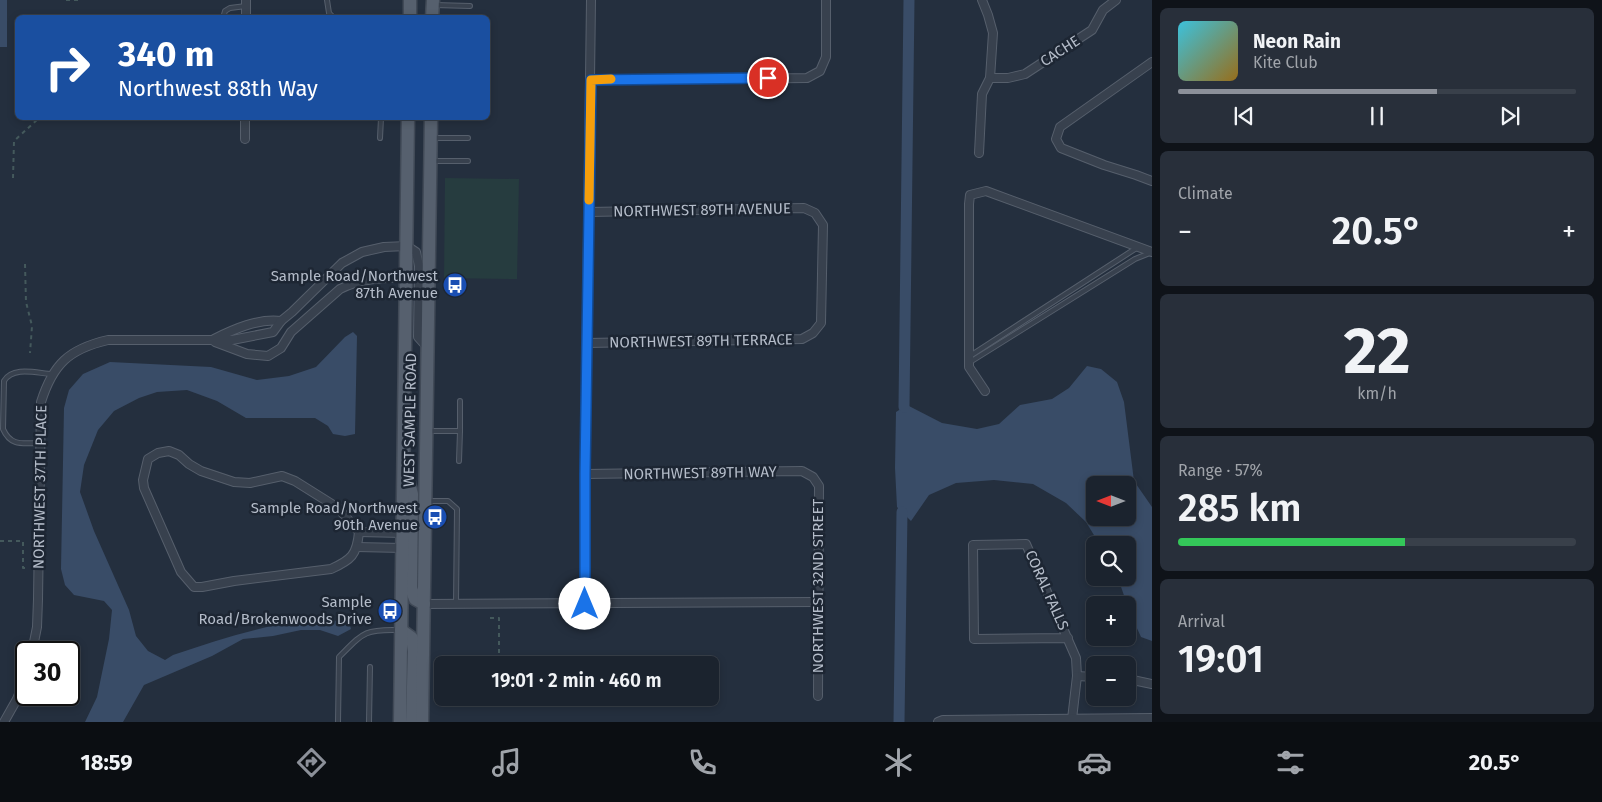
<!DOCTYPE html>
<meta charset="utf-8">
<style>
body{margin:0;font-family:"Fira Sans",sans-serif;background:#282f3a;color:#f1f3f6;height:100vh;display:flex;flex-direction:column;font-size:19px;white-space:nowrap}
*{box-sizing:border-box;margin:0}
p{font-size:16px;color:#a0a4aa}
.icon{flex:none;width:28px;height:28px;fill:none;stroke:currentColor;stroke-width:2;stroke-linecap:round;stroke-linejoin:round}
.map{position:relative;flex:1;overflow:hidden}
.sheet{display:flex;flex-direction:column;gap:8px;padding:8px;background:#0f1319;width:450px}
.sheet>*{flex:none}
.hud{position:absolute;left:15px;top:15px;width:475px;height:105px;border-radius:8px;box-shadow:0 2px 8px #0003,0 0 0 1px #39404a;background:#1a4fa0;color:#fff;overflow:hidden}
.needle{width:32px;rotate:270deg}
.buttons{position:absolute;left:1086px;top:476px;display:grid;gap:10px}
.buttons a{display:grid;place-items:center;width:50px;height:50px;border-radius:8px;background:#1b232e;box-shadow:0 2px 8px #0003,0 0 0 1px #39404a;font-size:25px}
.speed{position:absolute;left:15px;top:641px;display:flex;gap:10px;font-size:25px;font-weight:700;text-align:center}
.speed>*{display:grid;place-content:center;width:65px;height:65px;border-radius:50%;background:#1b232e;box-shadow:0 2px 8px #0003,0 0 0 1px #39404a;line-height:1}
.speed .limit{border:2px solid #111;border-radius:8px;background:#fff;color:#111}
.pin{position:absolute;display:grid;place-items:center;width:42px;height:42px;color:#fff;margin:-21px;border:2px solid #fff;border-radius:50%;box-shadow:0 1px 5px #0007}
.me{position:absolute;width:55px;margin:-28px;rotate:0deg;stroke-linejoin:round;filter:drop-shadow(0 0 4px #0008)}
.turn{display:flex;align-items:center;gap:18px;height:105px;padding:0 20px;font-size:22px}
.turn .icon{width:65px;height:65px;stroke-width:2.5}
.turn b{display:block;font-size:35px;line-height:42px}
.big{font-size:38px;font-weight:600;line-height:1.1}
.sheet .widget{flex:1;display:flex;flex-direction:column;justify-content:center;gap:8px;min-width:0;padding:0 18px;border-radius:8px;background:#282f3a}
.sheet .dial{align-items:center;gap:0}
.dial b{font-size:65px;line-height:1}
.song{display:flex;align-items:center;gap:15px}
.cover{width:60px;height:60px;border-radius:8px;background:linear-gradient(135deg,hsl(190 70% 55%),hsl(40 70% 35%))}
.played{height:5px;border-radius:2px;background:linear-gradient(90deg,#8c9099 65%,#39404a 65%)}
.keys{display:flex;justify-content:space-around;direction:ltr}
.heat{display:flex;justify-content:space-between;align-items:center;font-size:28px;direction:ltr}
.charge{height:8px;border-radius:4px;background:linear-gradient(90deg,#34c759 57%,#39404a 0)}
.trip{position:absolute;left:434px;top:656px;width:285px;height:50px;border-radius:8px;background:#1b232e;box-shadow:0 2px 8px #0003,0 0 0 1px #39404a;font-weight:600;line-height:50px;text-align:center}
.dock{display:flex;height:80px;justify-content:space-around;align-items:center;background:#0b0e12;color:#a0a4aa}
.dock .icon{width:35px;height:35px}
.dock .active{color:#8c9099}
.dock b{font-size:22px;color:#f1f3f6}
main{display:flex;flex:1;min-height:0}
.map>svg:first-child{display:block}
.green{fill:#263c3f}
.water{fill:#394c67;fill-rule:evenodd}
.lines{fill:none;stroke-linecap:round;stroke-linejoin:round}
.canal{stroke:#394c67;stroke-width:11}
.service-casing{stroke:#565f6c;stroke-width:6}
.minor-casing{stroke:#565f6c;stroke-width:10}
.primary-casing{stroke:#414a57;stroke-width:15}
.path{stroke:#44595c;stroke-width:2;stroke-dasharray:4 4;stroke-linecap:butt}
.service{stroke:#38414e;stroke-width:4}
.minor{stroke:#38414e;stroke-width:8}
.primary{stroke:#56606e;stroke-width:12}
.route-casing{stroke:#114b97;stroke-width:12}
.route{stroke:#1a73e8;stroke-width:9}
.slow{stroke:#f59e0b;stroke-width:9}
.labels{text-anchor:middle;stroke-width:5;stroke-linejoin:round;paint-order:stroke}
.street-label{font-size:15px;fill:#b4bcc9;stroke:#1d2633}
.poi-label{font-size:15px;fill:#b4bcc9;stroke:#1d2633;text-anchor:end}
</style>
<main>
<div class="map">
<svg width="1152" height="722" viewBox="0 0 1152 722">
<rect width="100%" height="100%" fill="#242f3e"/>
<polygon class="green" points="445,178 519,179 517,279 444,278"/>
<g class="water">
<rect x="0" y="0" width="7" height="47"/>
<path d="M353 332 357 336 355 434 345 436 333 434 328 426 315 418H246L217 401 187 390 157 392 139 398 114 411 98 430 84 465 80 492 94 531 129 610 136 636 148 651 165 660 173 655C230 636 289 615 349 622L351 629 338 636 320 630H301L273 636 243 639 212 656 144 685 123 722H85L97 697 109 639 112 610 104 601 74 595 65 585 61 569 64 408 69 390 83 374 110 362 211 367 257 380 289 376 316 367 345 337Z"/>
<path d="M1087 366 1101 369 1117 382 1124 402 1134 481 1152 507V641L1141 637 1130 613 1118 578H1128V545H1100L1086 522 1066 503 1033 484 994 480 956 483 929 495 911 521 897 507 895 468 896 412 907 405 942 423 977 429 999 424 1020 405 1052 399 1069 388ZM1095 485H1128V518H1095Z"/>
</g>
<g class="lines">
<g class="canal">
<polyline points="904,407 909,0"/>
<polyline points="899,722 902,512"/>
</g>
<defs>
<g id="service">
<polyline points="327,0 329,13 334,18"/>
<polyline points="435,5 470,6"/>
<polyline points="223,18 225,11 230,8 246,6"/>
<polyline points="380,138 381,118"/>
<polyline points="433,138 468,138"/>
<polyline points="433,161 468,161"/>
<polyline points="970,356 1138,247"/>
<polyline points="970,362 1135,259 1150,253"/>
<polyline points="429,431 460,431 460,401"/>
<path d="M40 443C23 443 11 447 3 429L4 381C13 366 36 373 52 374"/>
<polyline points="459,461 460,431"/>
<polyline points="428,501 448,501 457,509 456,604"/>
<path d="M338 722 339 657C363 633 364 629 399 630"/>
<polyline points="369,722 370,667"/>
</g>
<g id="minor">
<polyline points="246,18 246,0"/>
<polyline points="1152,62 1060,127 1056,139 1061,148 1104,165 1136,175 1152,181"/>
<polyline points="990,78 1008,78 1025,74 1092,30 1103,10 1116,0"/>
<polyline points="591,80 807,78 820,71 826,57 826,0"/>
<polyline points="245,139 245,118"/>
<polyline points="979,153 982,94 990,78 993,33 988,15 982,0"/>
<path d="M214 339C234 329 259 318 281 321"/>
<path d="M215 342 247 354 268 356 281 348 291 332 340 289C362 278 383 278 406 277"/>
<polyline points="587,343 802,339 813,333 821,323 823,225 815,213 804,208 589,212"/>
<polyline points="985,391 969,367 969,204 970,195 986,191 1152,252"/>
<path d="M169 451 179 455 189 464 201 471 234 482 250 483 282 476 295 481 338 508 359 532C357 555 351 560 331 569L234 581 202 587H194L181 572 144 488 143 480 148 459 158 453Z"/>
<polyline points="585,474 802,471 813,477 819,486 818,696"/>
<polyline points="359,532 403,533"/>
<polyline points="357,547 402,548"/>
<polyline points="424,604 817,602"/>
<polyline points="585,604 585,474 591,0"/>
<polyline points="1068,638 974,639 973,545 1026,544 1076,658 1077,676 1072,719"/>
<path d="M32 652 37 627 38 599 41 402C53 364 69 349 108 340H232L273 332 281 321 292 312 342 263 362 252 384 247 407 246 416 252 419 266 418 337 427 347"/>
<polyline points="1077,676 1095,677"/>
<polyline points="1128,679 1152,684"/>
<polyline points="4,722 17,699 26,676"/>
<polyline points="938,722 943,720 1152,718"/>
</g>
<g id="primary">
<polyline points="410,18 410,0"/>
<polyline points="432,18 433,0"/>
<polyline points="407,476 412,494 411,588 415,599 424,604"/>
<polyline points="401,630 412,638 414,651 412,722"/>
<polyline points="400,722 408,118"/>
<polyline points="422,722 431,118"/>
</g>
</defs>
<use href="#service" class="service-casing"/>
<use href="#minor" class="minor-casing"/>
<use href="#primary" class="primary-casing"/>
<g class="path">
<polyline points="66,0 78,0"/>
<polyline points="13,178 14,141 39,118"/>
<polyline points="25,264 26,302 32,326 30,353"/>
<polyline points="0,541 23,541 23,568 29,568"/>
<polyline points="490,618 499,618 499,665"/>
<polyline points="566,703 566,698"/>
</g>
<use href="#service" class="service"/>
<use href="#minor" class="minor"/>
<use href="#primary" class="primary"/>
</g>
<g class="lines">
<defs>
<polyline id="route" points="585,604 585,474 591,80 768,78"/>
</defs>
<use href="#route" class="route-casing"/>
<use href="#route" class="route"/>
<polyline class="slow" points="589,200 591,80 611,79"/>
</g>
<defs>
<symbol id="bus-disc" viewBox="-11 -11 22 22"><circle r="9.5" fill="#1a4fb4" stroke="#1d2633"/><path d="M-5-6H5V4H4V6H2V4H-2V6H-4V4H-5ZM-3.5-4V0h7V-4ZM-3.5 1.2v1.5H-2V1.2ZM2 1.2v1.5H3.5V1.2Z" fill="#fff"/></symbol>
</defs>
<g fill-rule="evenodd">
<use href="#bus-disc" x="441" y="271" width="28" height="28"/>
<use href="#bus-disc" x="421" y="503" width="28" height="28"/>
<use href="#bus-disc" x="376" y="597" width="28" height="28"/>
</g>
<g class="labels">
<g class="street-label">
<text transform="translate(1060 51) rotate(-33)" y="5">CACHE</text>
<text transform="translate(702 210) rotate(-1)" y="5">NORTHWEST 89TH AVENUE</text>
<text transform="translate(701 341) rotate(-1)" y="5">NORTHWEST 89TH TERRACE</text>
<text transform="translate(410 420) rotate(-89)" y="5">WEST SAMPLE ROAD</text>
<text transform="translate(700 473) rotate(-1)" y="5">NORTHWEST 89TH WAY</text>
<text transform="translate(40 487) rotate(-89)" y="5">NORTHWEST 37TH PLACE</text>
<text transform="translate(818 586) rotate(-90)" y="5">NORTHWEST 32ND STREET</text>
<text transform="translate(1047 590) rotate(66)" y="5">CORAL FALLS</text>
</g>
<g class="poi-label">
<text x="438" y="281">Sample Road/Northwest<tspan x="438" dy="17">87th Avenue</tspan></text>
<text x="418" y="513">Sample Road/Northwest<tspan x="418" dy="17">90th Avenue</tspan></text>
<text x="372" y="607">Sample<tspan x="372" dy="17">Road/Brokenwoods Drive</tspan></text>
</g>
</g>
</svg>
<div class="buttons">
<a><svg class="needle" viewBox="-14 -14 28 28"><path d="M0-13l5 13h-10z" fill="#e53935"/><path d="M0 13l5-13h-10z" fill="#a0a4aa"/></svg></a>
<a><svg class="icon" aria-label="search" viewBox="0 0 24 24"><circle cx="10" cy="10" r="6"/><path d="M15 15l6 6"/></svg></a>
<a>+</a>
<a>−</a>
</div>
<div class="speed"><div class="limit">30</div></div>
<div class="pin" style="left:768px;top:78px;background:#d93025"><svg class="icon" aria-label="arrive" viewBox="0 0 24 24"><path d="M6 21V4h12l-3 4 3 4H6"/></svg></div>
<svg class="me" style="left:585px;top:604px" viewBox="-20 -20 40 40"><circle r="19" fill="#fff"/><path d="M0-13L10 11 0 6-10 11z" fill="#1a73e8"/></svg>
<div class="trip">19:01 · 2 min · 460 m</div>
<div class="hud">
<div class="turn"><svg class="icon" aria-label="right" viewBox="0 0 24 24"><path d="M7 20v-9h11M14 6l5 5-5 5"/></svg><div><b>340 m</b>Northwest 88th Way</div></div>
</div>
</div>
<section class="sheet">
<div class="widget">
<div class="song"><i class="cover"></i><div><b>Neon Rain</b><p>Kite Club</p></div></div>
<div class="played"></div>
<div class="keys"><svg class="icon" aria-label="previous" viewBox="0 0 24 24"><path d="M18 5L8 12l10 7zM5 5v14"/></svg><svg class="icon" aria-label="pause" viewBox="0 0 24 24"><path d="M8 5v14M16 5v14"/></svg><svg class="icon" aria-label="next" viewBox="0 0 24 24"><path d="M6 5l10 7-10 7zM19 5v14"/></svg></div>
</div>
<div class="widget"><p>Climate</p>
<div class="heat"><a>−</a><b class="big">20.5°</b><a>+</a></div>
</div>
<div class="widget dial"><b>22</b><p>km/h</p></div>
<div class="widget"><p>Range · 57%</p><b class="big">285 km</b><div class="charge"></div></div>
<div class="widget"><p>Arrival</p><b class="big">19:01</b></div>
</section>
</main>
<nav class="dock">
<b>18:59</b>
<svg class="icon active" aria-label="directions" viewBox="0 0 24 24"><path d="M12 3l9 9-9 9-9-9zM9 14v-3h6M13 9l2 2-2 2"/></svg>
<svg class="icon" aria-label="music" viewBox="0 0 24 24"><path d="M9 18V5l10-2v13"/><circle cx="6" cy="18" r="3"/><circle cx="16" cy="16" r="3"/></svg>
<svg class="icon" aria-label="phone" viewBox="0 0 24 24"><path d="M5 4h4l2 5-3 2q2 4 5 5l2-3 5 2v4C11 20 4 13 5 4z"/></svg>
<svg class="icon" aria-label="climate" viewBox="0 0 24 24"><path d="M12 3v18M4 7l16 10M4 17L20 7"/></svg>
<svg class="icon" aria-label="car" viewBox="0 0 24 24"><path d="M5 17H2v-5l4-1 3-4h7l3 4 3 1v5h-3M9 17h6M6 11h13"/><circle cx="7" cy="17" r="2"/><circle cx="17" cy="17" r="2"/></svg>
<svg class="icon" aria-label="filters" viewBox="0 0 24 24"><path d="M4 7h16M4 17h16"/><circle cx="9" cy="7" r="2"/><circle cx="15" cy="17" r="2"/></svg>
<b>20.5°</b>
</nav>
